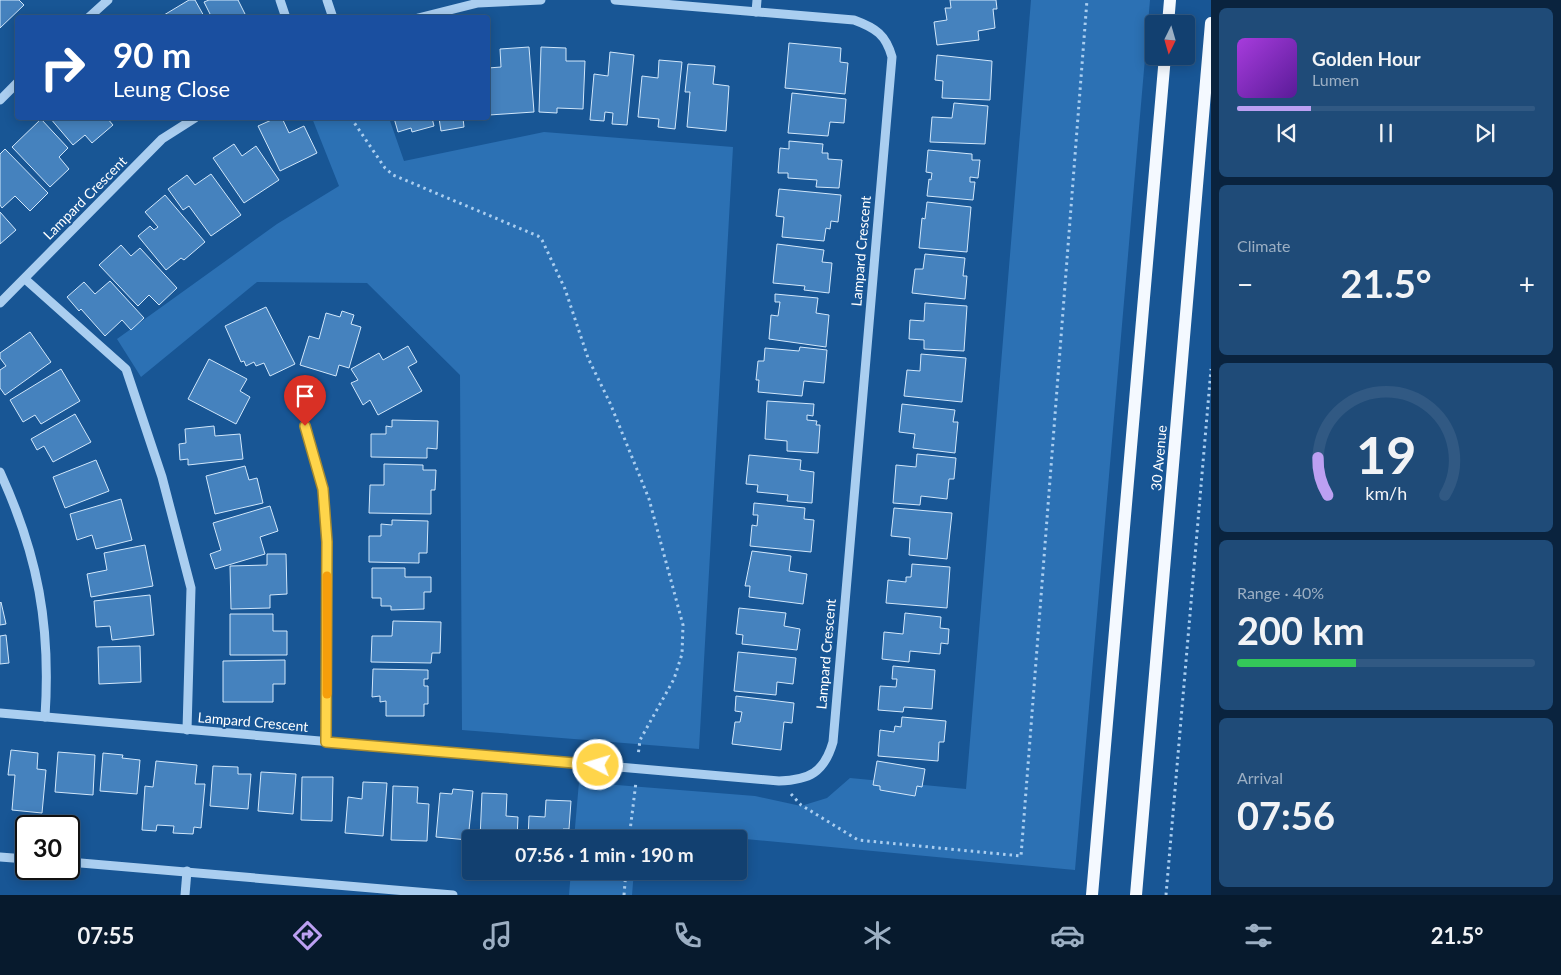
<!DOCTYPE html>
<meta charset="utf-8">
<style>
body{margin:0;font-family:Lato,sans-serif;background:#1f4b78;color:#f1f3f6;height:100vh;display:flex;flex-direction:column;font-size:19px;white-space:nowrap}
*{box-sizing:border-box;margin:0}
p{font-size:16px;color:#9cafc3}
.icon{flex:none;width:28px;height:28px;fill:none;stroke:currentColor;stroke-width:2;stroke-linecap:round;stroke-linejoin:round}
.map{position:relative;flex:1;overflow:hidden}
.side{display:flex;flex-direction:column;gap:8px;padding:8px;background:#0a233e;width:350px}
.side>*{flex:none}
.banner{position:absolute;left:15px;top:15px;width:475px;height:105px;border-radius:5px;box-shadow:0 2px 12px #0003,0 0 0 1px #315983;background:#1a4fa0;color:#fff;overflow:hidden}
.needle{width:32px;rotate:185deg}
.controls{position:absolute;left:1145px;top:15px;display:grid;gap:10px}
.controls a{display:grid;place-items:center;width:50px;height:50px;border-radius:5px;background:#124070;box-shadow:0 2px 12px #0003,0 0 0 1px #315983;font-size:25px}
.speed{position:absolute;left:15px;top:815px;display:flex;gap:10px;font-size:25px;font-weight:700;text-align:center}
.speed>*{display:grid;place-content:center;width:65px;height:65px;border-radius:50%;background:#124070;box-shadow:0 2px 12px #0003,0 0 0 1px #315983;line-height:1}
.speed .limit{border:2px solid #111;border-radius:8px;background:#fff;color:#111}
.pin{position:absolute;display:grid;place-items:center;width:42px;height:42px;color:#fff;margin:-51px -21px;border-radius:50% 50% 50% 0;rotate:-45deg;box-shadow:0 0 5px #0007}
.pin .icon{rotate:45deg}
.me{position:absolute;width:55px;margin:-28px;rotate:275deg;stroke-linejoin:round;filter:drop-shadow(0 0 4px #0008)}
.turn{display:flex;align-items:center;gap:18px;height:105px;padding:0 15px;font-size:22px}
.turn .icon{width:65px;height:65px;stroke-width:2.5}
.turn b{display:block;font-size:35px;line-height:42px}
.big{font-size:38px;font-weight:700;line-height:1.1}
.side .card{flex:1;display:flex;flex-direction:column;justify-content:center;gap:8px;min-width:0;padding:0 18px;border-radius:8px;background:#1f4b78}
.side .dial{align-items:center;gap:0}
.dial svg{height:130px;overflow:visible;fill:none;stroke:#315983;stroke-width:7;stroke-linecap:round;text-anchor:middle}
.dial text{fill:#f1f3f6;stroke:none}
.song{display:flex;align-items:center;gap:15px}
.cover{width:60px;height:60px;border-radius:8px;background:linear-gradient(135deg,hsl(280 70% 55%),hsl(270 70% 35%))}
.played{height:5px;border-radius:2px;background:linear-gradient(90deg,#bca0f2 25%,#315983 25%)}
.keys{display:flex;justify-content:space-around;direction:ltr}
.heat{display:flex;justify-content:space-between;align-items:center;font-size:28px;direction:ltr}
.charge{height:8px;border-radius:4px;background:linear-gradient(90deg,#34c759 40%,#315983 0)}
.trip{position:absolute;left:462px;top:830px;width:285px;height:50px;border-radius:5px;background:#124070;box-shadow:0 2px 12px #0003,0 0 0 1px #315983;font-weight:700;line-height:50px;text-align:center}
.dock{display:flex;height:80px;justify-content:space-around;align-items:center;background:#071a2d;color:#9cafc3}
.dock .icon{width:35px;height:35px}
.dock .active{color:#bca0f2}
.dock b{font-size:22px;color:#f1f3f6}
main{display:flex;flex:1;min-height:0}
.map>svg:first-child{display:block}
.green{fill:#2c71b4}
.building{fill:#4582be;stroke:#d1e7fb}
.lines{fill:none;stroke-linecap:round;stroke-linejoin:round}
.path{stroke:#aacef0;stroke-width:3;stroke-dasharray:2.5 4;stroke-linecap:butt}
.minor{stroke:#aacef0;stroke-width:9}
.major{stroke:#f4f9ff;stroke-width:12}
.route-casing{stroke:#a68a30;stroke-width:12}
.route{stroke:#ffd54a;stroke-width:9}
.slow{stroke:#f59e0b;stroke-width:9}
.labels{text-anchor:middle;stroke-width:4;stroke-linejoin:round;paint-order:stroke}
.street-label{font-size:14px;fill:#fff;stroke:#185695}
</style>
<main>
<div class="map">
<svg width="1211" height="895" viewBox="0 0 1211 895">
<rect width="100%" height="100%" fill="#185695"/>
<g class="green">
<polygon points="1031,0 1150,0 1075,870 639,829 637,839 574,839 579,782 755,796 801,806 827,798 850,778 966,789"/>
<polygon points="312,118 389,118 404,161 544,132 733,147 699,749 462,730 460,375 367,283 257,282 141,377 117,339 277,224 339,186"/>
<polygon points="571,871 634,871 632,895 569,895"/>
</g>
<g class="building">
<polygon points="0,0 19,0 24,5 0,28"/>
<polygon points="189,0 195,0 205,18 159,18"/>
<polygon points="209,0 238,0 247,18 212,18 204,2"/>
<polygon points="950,0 996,0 997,9 993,9 995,28 978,31 979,40 937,45 934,22 947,20 945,8 951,8"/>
<polygon points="789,43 841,48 840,62 848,63 845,94 785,88"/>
<polygon points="529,47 534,112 489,115 488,68 501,67 500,49"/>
<polygon points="541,47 566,48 566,61 585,61 583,109 557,108 557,113 539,112"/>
<polygon points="610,52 634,55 627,125 612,124 613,113 605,112 604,121 590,120 594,74 608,76"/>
<polygon points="937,55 992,61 990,100 942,98 943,81 935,80"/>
<polygon points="659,60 682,62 675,129 658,127 659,119 638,117 642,76 658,78"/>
<polygon points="688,64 715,66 713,84 729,86 726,131 687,127 690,92 685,92"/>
<polygon points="792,93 846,99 844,123 830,122 828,136 788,133"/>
<polygon points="954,103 988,106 985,144 930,142 932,117 952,118"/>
<polygon points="50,118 107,118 113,125 92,143 85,135 73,145"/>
<polygon points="276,118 282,118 289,133 304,126 317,153 280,171 258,126"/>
<polygon points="394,118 432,118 434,126 412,132 411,128 398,132"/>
<polygon points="439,118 463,118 464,127 441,131"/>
<polygon points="41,119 68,148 59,157 69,169 50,187 12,147"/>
<polygon points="789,141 823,144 822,153 828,153 828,159 842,160 839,188 816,187 817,180 788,178 788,173 778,173 780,148 789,149"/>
<polygon points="234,144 242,156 256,146 279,180 244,203 213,158"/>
<polygon points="5,149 48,193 30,211 15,196 2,208 0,205 0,154"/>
<polygon points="928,150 972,154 972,160 980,160 978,178 970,177 970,182 975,182 973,200 927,196 929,179 931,180 932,173 926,172"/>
<polygon points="211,174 241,215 211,236 189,206 183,210 168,189 187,175 195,185"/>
<polygon points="779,189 841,195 838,222 831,221 830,229 826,228 824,241 782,237 784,217 776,216"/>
<polygon points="165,195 205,242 184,260 181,258 166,270 138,236 150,226 154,230 158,227 145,212"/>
<polygon points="927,202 971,207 967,252 919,248 922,218 925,219"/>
<polygon points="0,212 16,230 0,244"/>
<polygon points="777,244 824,250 822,262 832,263 829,293 804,290 805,286 773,283"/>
<polygon points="121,245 131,256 140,248 177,288 159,305 149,295 138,306 99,265"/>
<polygon points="925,254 965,258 963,276 967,276 965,299 912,293 915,269 923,269"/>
<polygon points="110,281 144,318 131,330 122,320 105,336 81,309 79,311 67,297 84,282 95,294"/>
<polygon points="775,294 818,298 816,313 829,315 826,347 769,339 771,315 778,316 780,302 775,302"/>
<polygon points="925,303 967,306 964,351 924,349 924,340 909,339 910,320 924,321"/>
<polygon points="266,307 295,364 270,376 264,363 256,366 254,362 246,366 244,361 241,362 225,326"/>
<polygon points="342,311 354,315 351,324 361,327 349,368 339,365 336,376 300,365 309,336 319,339 326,313 340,317"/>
<polygon points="30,332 51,362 5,395 0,388 0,370 6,366 0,358 0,353"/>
<polygon points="408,346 417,362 408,367 422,391 378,415 370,400 363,405 351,383 358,380 351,369 379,353 383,360"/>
<polygon points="800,347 827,350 824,383 804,381 802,396 758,392 759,380 756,380 758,361 764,361 765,348 799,351"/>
<polygon points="921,354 966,358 962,402 904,396 907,370 920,371"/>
<polygon points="209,359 247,379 240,391 250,397 236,424 188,399"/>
<polygon points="61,369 80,401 41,424 35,415 23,422 10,400"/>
<polygon points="767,401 814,404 813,416 807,415 807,420 817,421 816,425 820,425 818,453 787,451 787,441 765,439"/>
<polygon points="902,404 955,410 953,422 958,422 955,453 913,448 915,434 899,432"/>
<polygon points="75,414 91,442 53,462 44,446 37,450 31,439"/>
<polygon points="392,420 438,421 437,449 427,448 427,458 371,457 371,434 386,434 386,426 392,427"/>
<polygon points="214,426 215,436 240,434 243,459 188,465 188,459 180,460 179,444 186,443 185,429"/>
<polygon points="917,454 956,458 954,479 949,479 947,499 921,496 920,505 893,503 896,465 916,467"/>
<polygon points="749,455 801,460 800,470 814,472 812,503 787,501 788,495 757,492 758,485 746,484"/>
<polygon points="96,460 109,491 65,508 53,477"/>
<polygon points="384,464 423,465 423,470 436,470 435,490 431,490 431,514 369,513 370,485 384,485"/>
<polygon points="245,466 249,480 257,478 263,503 215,514 206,476"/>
<polygon points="121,499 132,540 96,549 92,535 77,540 70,514"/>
<polygon points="754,503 805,508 804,519 814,520 811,552 750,546 752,525 757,526 758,515 753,515"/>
<polygon points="270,506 278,531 260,537 265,554 215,569 210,554 221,550 213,523"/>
<polygon points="894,508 952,513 947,559 909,555 910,538 891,536"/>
<polygon points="392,520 428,521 427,553 419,553 419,563 369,562 369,536 381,536 381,524 392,525"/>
<polygon points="145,545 153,586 91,597 87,574 107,570 104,553"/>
<polygon points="752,551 791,556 789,571 807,574 803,604 749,597 750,586 745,586"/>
<polygon points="267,554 286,554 287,594 270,595 270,608 231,609 230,566 267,565"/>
<polygon points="912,564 950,567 947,608 886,603 888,580 906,582 906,577 911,577"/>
<polygon points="372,568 405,568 405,577 431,577 431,592 424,592 424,609 391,610 391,606 381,606 381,598 372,598"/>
<polygon points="150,595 154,635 112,640 110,626 96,627 94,601"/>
<polygon points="1,602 6,624 0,625 0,603"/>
<polygon points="739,608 786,613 784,626 800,629 797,650 742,644 743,635 736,634"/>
<polygon points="905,613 941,617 940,628 949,629 948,644 941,643 940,654 910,651 909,662 882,659 884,632 903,634"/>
<polygon points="230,614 273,614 273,631 287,631 287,655 230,655"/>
<polygon points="393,621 441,622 440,653 432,653 431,663 371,662 372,636 392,636"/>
<polygon points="6,635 9,663 0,664 0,636"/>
<polygon points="140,646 141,682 99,684 98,647"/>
<polygon points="738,652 796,658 793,684 777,682 776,695 734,691"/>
<polygon points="285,660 285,684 273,684 273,702 223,702 223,661"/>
<polygon points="893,666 935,670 932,709 904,707 903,712 878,710 880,686 896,687 897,679 892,679"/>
<polygon points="373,669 428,670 428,679 424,679 424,686 428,686 428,704 424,704 424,716 386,716 386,701 380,702 380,696 372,697"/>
<polygon points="736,696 794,703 792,723 784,722 781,750 732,744 735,722 740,722 742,712 735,711"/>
<polygon points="902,717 946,721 944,742 939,742 938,761 878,756 880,730 894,732 895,726 901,727"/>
<polygon points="11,750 38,753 37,769 46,770 42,813 12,810 15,775 8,775"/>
<polygon points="58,752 95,755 93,795 55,792"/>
<polygon points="103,753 123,755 122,758 140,760 137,794 100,791"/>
<polygon points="156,761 197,765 195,784 205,784 201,828 194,827 193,834 173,833 174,826 157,825 156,831 142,830 145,786 153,787"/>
<polygon points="877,761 925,769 922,787 917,786 915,796 880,790 880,786 873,785"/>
<polygon points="213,766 238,767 238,774 251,774 248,809 210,806"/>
<polygon points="261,772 296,774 293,814 258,811"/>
<polygon points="302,777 333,777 332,821 301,820"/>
<polygon points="363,782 387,783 383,836 345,833 348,797 362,799"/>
<polygon points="393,786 418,787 417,803 429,804 427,841 391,840"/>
<polygon points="453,789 473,791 468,840 436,837 440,793 452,794"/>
<polygon points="482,793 507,794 506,816 518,817 517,839 480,839"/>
<polygon points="546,800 571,801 569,829 563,829 563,839 528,839 529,816 545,817"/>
</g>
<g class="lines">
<g class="path">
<polyline points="351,118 385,168 393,175 538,236 542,240 565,289 588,358 610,403 649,499 683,625 682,654 674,679 640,740 638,756"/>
<polyline points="791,794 801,805 858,840 1021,856 1087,0"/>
<polyline points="629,839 636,782"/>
<polyline points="624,895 626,871"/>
<polyline points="1166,895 1211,369"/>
</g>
<g class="minor">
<polyline points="280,0 286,18"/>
<polyline points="327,0 333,18"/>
<polyline points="756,12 757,0"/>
<polyline points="88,18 108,0"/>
<polyline points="418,18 478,3 541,0"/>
<polyline points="0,100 18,82"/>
<polyline points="25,279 126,369 162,477 191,588 187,730"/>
<polyline points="0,303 162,139 195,118"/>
<polyline points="305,426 323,489 327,542 326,742"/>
<path d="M0 472C38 555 51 625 45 717"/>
<path d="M0 713 779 781C809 780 824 773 833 742L892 57C886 35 876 28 854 20L615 0"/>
<polyline points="0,857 26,859"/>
<polyline points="69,862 453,895"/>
<polyline points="185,895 187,871"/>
</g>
<g class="major">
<polyline points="1168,24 1170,0"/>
<polyline points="1092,895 1165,56"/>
<polyline points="1136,895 1211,23"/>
</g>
</g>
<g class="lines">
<defs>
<polyline id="route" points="305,426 323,489 327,542 326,742 598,765"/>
</defs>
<use href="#route" class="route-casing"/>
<use href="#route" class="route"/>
<polyline class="slow" points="327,694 327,576"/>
</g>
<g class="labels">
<g class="street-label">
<text transform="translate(85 198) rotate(-45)" y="5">Lampard Crescent</text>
<text transform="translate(861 251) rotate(-85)" y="5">Lampard Crescent</text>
<text transform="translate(1159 458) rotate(-85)" y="5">30 Avenue</text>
<text transform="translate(826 654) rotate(-85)" y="5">Lampard Crescent</text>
<text transform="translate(253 722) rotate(5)" y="5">Lampard Crescent</text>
</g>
</g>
</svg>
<div class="controls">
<a><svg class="needle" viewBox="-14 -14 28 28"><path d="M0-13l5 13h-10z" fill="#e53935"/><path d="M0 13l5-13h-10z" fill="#9cafc3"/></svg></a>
</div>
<div class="speed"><div class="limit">30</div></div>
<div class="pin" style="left:305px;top:426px;background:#d93025"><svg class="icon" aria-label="arrive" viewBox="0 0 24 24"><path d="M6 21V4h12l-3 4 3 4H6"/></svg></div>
<svg class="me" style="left:598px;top:765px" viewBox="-20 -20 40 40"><circle r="17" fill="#ffd54a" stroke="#fff" stroke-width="3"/><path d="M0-11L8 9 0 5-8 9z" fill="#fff"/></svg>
<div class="trip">07:56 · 1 min · 190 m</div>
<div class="banner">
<div class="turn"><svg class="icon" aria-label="right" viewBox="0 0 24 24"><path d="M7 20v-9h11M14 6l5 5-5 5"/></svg><div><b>90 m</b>Leung Close</div></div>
</div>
</div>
<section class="side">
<div class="card">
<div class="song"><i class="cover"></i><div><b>Golden Hour</b><p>Lumen</p></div></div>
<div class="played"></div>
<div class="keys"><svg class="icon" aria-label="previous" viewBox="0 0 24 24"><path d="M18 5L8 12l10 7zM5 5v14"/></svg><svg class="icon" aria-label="pause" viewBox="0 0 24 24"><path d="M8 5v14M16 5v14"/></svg><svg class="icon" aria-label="next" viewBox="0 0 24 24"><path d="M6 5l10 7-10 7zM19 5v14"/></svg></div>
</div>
<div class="card"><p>Climate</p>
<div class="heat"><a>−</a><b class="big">21.5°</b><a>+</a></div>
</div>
<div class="card dial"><svg viewBox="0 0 100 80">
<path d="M14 69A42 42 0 1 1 86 69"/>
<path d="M14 69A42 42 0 0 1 8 46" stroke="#bca0f2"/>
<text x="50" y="56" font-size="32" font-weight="700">19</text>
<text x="50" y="72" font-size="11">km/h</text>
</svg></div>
<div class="card"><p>Range · 40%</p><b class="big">200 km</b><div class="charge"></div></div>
<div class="card"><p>Arrival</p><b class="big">07:56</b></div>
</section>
</main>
<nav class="dock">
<b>07:55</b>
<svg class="icon active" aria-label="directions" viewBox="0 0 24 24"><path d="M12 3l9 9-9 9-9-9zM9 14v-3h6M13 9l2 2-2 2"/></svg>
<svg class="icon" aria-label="music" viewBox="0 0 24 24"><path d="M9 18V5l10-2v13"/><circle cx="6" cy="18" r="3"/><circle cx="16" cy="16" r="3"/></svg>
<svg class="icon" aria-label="phone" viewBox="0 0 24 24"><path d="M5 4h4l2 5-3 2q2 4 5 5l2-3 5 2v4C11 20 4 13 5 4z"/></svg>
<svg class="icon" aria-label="climate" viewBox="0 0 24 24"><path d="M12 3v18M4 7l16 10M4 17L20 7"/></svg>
<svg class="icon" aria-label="car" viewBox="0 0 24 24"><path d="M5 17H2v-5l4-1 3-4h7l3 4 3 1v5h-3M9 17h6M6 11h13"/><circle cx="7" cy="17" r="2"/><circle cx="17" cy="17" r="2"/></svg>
<svg class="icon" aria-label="filters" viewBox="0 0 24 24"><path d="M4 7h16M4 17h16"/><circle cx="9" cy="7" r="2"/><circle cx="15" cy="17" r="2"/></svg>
<b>21.5°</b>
</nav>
